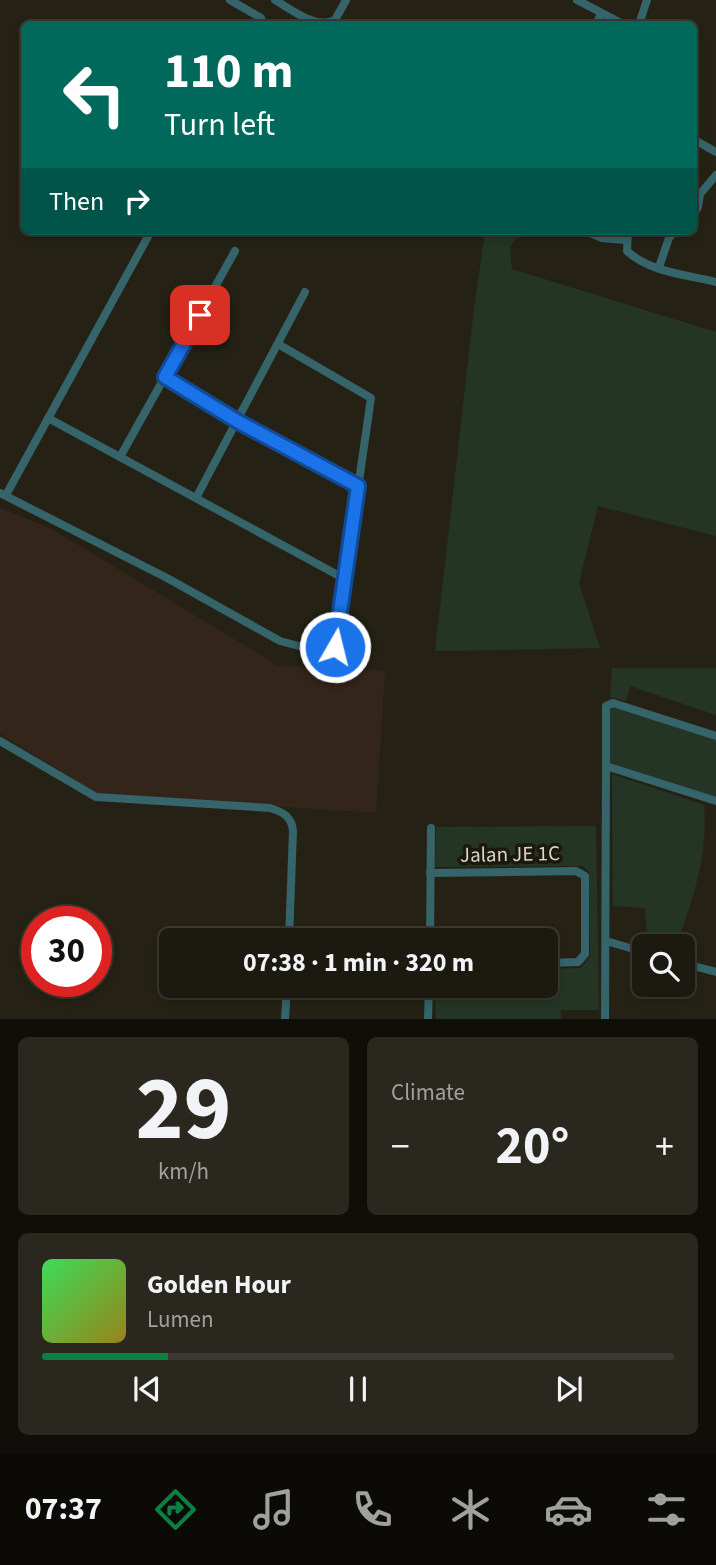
<!DOCTYPE html>
<meta charset="utf-8">
<style>
body{margin:0;font-family:"Source Sans 3",sans-serif;background:#29271e;color:#f1f3f6;height:100vh;display:flex;flex-direction:column;font-size:26px;white-space:nowrap}
*{box-sizing:border-box;margin:0}
p{font-size:23px;color:#a0a19f}
.icon{flex:none;width:38px;height:38px;fill:none;stroke:currentColor;stroke-width:2;stroke-linecap:round;stroke-linejoin:round}
.map{position:relative;height:1019px;overflow:hidden}
.sheet{display:flex;flex-direction:column;gap:18px;padding:18px;background:#0f0e09;flex:1}
.sheet>*{flex:none}
.top-card{position:absolute;left:21px;top:21px;width:676px;height:214px;border-radius:10px;box-shadow:0 4px 10px #0003,0 0 0 2px #3a3830;background:#00695c;color:#fff;overflow:hidden}
.controls{position:absolute;left:632px;top:934px;display:grid;gap:14px}
.controls a{display:grid;place-items:center;width:63px;height:63px;border-radius:10px;background:#1c1a10;box-shadow:0 4px 10px #0003,0 0 0 2px #3a3830;font-size:35px}
.speed{position:absolute;left:21px;top:906px;display:flex;gap:14px;font-size:35px;font-weight:700;text-align:center}
.speed>*{display:grid;place-content:center;width:91px;height:91px;border-radius:50%;background:#1c1a10;box-shadow:0 4px 10px #0003,0 0 0 2px #3a3830;line-height:1}
.speed .limit{border:10px solid #d22;background:#fff;color:#111}
.pin{position:absolute;display:grid;place-items:center;width:60px;height:60px;color:#fff;margin:-30px;border-radius:14px;box-shadow:0 4px 10px #0006}
.me{position:absolute;width:77px;margin:-38px;rotate:8deg;stroke-linejoin:round;filter:drop-shadow(0 0 5px #0008)}
.turn{display:flex;align-items:center;gap:24px;height:147px;padding:0 28px;font-size:32px}
.turn .icon{width:91px;height:91px;stroke-width:2.5}
.turn b{display:block;font-size:49px;line-height:60px}
.then{display:flex;align-items:center;height:66px;padding:0 28px;background:#0003;gap:14px;font-size:26px}
.big{font-size:52px;font-weight:700;line-height:1.1}
.sheet .tile{flex:1;display:flex;flex-direction:column;justify-content:center;gap:10px;min-width:0;padding:0 24px;border-radius:10px;background:#29271e}
.sheet .dial{align-items:center;gap:0}
.dial b{font-size:91px;line-height:1}
.song{display:flex;align-items:center;gap:21px}
.cover{width:84px;height:84px;border-radius:10px;background:linear-gradient(135deg,hsl(130 70% 55%),hsl(50 70% 35%))}
.played{height:7px;border-radius:4px;background:linear-gradient(90deg,#0b8043 20%,#3a3830 20%)}
.keys{display:flex;justify-content:space-around;direction:ltr}
.heat{display:flex;justify-content:space-between;align-items:center;font-size:38px;direction:ltr}
.sheet .tiles{flex:1;display:grid;gap:18px;grid-template-columns:1fr 1fr}
.tile:last-child{grid-column:span 2}
.trip{position:absolute;left:159px;top:928px;width:399px;height:70px;border-radius:10px;background:#1c1a10;box-shadow:0 4px 10px #0003,0 0 0 2px #3a3830;font-weight:700;line-height:70px;text-align:center}
.tab-bar{display:flex;height:112px;justify-content:space-around;align-items:center;background:#0b0a06;color:#a0a19f}
.tab-bar .icon{width:49px;height:49px}
.tab-bar .active{color:#0b8043}
.tab-bar b{font-size:32px;color:#f1f3f6}
.map>svg:first-child{display:block}
.industrial{fill:#34251a}
.green{fill:#243525}
.lines{fill:none;stroke-linecap:round;stroke-linejoin:round}
.minor{stroke:#35646b;stroke-width:8}
.route-casing{stroke:#114b97;stroke-width:18}
.route{stroke:#1a73e8;stroke-width:12}
.labels{text-anchor:middle;stroke-width:7;stroke-linejoin:round;paint-order:stroke}
.street-label{font-size:21px;fill:#d6d4cc;stroke:#1b180c}
</style>
<div class="map">
<svg width="716" height="1019" viewBox="0 0 716 1019">
<rect width="100%" height="100%" fill="#252215"/>
<polygon class="industrial" points="0,508 52,529 277,665 385,671 376,813 98,794 0,734"/>
<g class="green">
<polygon points="485,231 521,231 510,247 512,269 716,332 716,536 598,506 579,583 600,648 435,651 474,309"/>
<polygon points="612,668 716,668 716,715 630,686 626,701 610,697"/>
<polygon points="611,706 716,738 716,799 609,764 608,708"/>
<path d="M612 774 704 805C708 860 693 896 676 947H668L647 940 645 908 613 906Z"/>
<polygon points="596,826 599,1010 561,1010 561,1019 436,1019 435,985 546,985 546,969 581,968 590,956 589,872 583,866 435,867 436,827"/>
</g>
<g class="lines">
<g class="minor">
<polyline points="230,0 261,18 263,24"/>
<path d="M275 0C291 9 316 30 335 20L346 0"/>
<polyline points="577,0 623,24"/>
<polyline points="596,24 601,14"/>
<polyline points="639,24 647,0"/>
<polyline points="693,65 695,73 693,83"/>
<polyline points="693,139 716,152"/>
<polyline points="693,216 698,207 700,194 716,175"/>
<polyline points="586,231 601,238 626,240"/>
<path d="M628 231 627 251C649 272 688 275 716 282"/>
<polyline points="659,267 669,238 675,231"/>
<polyline points="165,378 237,421 358,486"/>
<polyline points="48,418 345,579"/>
<polyline points="120,457 235,251"/>
<polyline points="0,493 167,578 280,641 299,646 335,647 371,398 278,344"/>
<polyline points="6,495 151,231"/>
<polyline points="196,498 305,292"/>
<polyline points="716,736 613,703 606,706 606,766 716,801"/>
<path d="M0 741 96 797 270 808C283 812 292 817 293 831L289 940"/>
<polyline points="430,873 576,871 585,876 585,954 578,962 546,963"/>
<polyline points="430,940 431,828"/>
<polyline points="606,941 644,952"/>
<polyline points="682,963 716,972"/>
<polyline points="285,1019 287,985"/>
<polyline points="428,1019 429,985"/>
<polyline points="605,1019 606,766"/>
</g>
</g>
<g class="lines">
<defs>
<polyline id="route" points="200,315 165,377 237,421 358,486 335,647"/>
</defs>
<use href="#route" class="route-casing"/>
<use href="#route" class="route"/>
</g>
<g class="labels">
<g class="street-label">
<text transform="translate(510 854) rotate(-1)" y="7">Jalan JE 1C</text>
</g>
</g>
</svg>
<div class="controls">
<a><svg class="icon" aria-label="search" viewBox="0 0 24 24"><circle cx="10" cy="10" r="6"/><path d="M15 15l6 6"/></svg></a>
</div>
<div class="speed"><div class="limit">30</div></div>
<div class="pin" style="left:200px;top:315px;background:#d93025"><svg class="icon" aria-label="arrive" viewBox="0 0 24 24"><path d="M6 21V4h12l-3 4 3 4H6"/></svg></div>
<svg class="me" style="left:335px;top:647px" viewBox="-20 -20 40 40"><circle r="17" fill="#1a73e8" stroke="#fff" stroke-width="3"/><path d="M0-11L8 9 0 5-8 9z" fill="#fff"/></svg>
<div class="trip">07:38 · 1 min · 320 m</div>
<div class="top-card">
<div class="turn"><svg class="icon" aria-label="left" viewBox="0 0 24 24"><path d="M17 20v-9H6M10 6l-5 5 5 5"/></svg><div><b>110 m</b>Turn left</div></div>
<div class="then">Then<svg class="icon" aria-label="right" viewBox="0 0 24 24"><path d="M7 20v-9h11M14 6l5 5-5 5"/></svg></div>
</div>
</div>
<section class="sheet">
<div class="tiles">
<div class="tile dial"><b>29</b><p>km/h</p></div>
<div class="tile"><p>Climate</p>
<div class="heat"><a>−</a><b class="big">20°</b><a>+</a></div>
</div>
<div class="tile">
<div class="song"><i class="cover"></i><div><b>Golden Hour</b><p>Lumen</p></div></div>
<div class="played"></div>
<div class="keys"><svg class="icon" aria-label="previous" viewBox="0 0 24 24"><path d="M18 5L8 12l10 7zM5 5v14"/></svg><svg class="icon" aria-label="pause" viewBox="0 0 24 24"><path d="M8 5v14M16 5v14"/></svg><svg class="icon" aria-label="next" viewBox="0 0 24 24"><path d="M6 5l10 7-10 7zM19 5v14"/></svg></div>
</div>
</div>
</section>
<nav class="tab-bar">
<b>07:37</b>
<svg class="icon active" aria-label="directions" viewBox="0 0 24 24"><path d="M12 3l9 9-9 9-9-9zM9 14v-3h6M13 9l2 2-2 2"/></svg>
<svg class="icon" aria-label="music" viewBox="0 0 24 24"><path d="M9 18V5l10-2v13"/><circle cx="6" cy="18" r="3"/><circle cx="16" cy="16" r="3"/></svg>
<svg class="icon" aria-label="phone" viewBox="0 0 24 24"><path d="M5 4h4l2 5-3 2q2 4 5 5l2-3 5 2v4C11 20 4 13 5 4z"/></svg>
<svg class="icon" aria-label="climate" viewBox="0 0 24 24"><path d="M12 3v18M4 7l16 10M4 17L20 7"/></svg>
<svg class="icon" aria-label="car" viewBox="0 0 24 24"><path d="M5 17H2v-5l4-1 3-4h7l3 4 3 1v5h-3M9 17h6M6 11h13"/><circle cx="7" cy="17" r="2"/><circle cx="17" cy="17" r="2"/></svg>
<svg class="icon" aria-label="filters" viewBox="0 0 24 24"><path d="M4 7h16M4 17h16"/><circle cx="9" cy="7" r="2"/><circle cx="15" cy="17" r="2"/></svg>
</nav>
